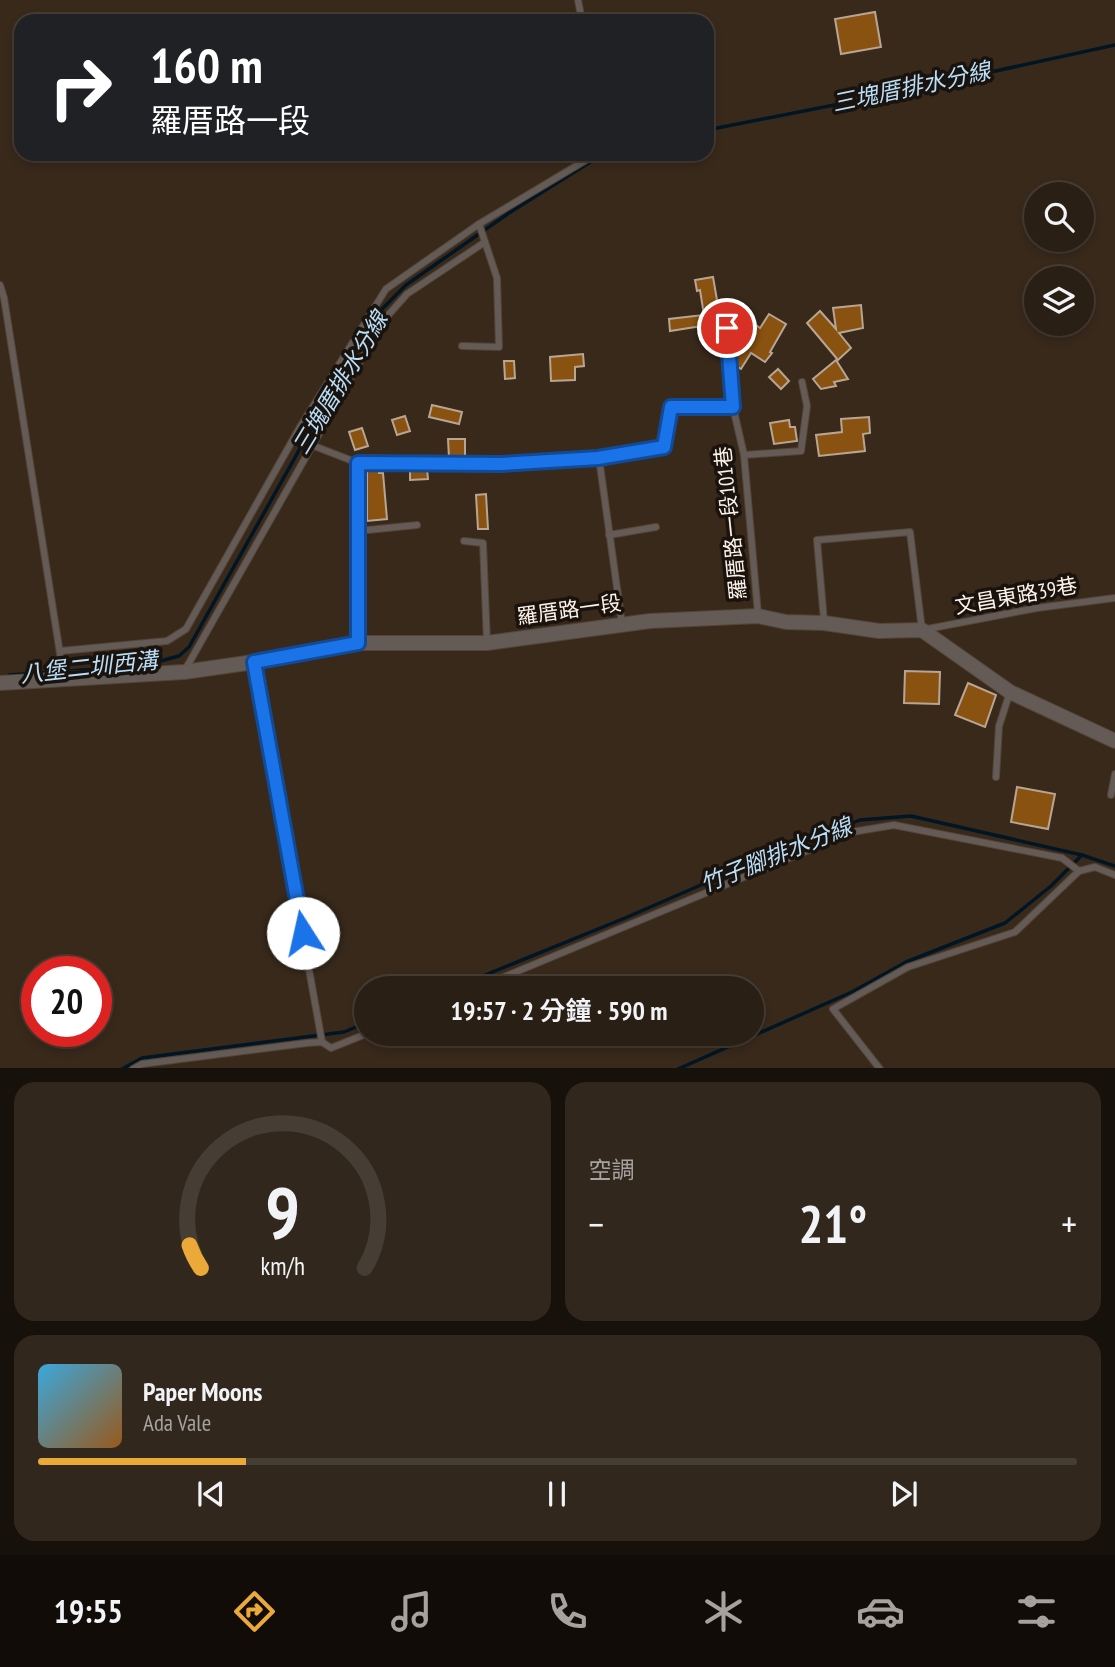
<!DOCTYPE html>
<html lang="zh-TW">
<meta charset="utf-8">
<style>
body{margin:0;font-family:"PT Sans Narrow","Noto Sans TC",sans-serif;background:#32271d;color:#f1f3f6;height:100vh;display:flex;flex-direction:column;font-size:26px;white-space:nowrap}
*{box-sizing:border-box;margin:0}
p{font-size:23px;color:#a5a2a0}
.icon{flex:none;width:38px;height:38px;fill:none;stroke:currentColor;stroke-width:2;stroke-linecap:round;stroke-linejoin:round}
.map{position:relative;height:1068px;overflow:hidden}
.side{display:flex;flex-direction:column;gap:14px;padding:14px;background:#17110b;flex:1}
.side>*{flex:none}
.banner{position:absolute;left:14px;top:14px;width:700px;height:147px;border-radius:21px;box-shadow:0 4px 10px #0003,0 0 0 2px #463d34;background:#202124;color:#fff;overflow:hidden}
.controls{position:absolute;left:1024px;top:182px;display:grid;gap:14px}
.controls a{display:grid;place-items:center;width:70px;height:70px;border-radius:50%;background:#2a1f14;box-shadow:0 4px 10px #0003,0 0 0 2px #463d34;font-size:35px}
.speed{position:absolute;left:21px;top:956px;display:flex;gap:14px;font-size:35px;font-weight:700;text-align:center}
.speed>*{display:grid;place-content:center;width:91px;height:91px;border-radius:50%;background:#2a1f14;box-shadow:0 4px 10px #0003,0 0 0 2px #463d34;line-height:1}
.speed .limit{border:10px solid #d22;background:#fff;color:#111}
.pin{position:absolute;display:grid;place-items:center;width:60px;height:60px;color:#fff;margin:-30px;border:4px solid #fff;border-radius:50%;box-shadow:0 2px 7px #0007}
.me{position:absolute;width:77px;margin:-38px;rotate:350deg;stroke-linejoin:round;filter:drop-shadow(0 0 5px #0008)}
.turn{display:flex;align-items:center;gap:24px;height:147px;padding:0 21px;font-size:32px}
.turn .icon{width:91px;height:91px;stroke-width:2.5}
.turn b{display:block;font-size:49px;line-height:60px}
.big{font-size:52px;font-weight:600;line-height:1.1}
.side .tile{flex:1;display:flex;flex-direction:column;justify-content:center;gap:10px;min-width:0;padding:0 24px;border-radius:21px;background:#32271d}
.side .dial{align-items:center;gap:0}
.dial svg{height:182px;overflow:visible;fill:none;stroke:#463d34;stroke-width:7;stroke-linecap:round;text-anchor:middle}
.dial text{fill:#f1f3f6;stroke:none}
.song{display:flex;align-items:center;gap:21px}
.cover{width:84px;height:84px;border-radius:10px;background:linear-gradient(135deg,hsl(200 70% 55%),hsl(30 70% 35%))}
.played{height:7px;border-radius:4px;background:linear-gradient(90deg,#eba939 20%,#463d34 20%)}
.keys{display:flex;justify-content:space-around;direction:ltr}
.heat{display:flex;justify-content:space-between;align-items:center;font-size:38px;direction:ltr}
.side .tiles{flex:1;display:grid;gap:14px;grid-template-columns:1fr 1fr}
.tile:last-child{grid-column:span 2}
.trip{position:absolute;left:354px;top:976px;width:410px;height:70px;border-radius:35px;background:#2a1f14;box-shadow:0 4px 10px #0003,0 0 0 2px #463d34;font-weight:600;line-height:70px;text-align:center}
.tab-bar{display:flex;height:112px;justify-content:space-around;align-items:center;background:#110c08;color:#a5a2a0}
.tab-bar .icon{width:49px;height:49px}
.tab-bar .current{color:#eba939}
.tab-bar b{font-size:32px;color:#f1f3f6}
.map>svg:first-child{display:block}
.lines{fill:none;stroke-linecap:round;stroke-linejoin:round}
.stream{stroke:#011625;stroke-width:3.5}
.building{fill:#895210;stroke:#b8a594;stroke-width:2}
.service-casing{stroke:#534538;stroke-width:8}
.minor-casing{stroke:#534538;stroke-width:14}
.tertiary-casing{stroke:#534538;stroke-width:16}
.service{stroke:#645a56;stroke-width:6}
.minor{stroke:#645a56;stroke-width:12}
.tertiary{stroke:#645a56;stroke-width:14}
.route-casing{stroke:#114b97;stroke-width:18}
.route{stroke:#1a73e8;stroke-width:12}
.labels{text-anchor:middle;stroke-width:7;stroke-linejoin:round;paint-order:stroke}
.street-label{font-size:21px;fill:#fcf2e9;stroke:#1a130d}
.water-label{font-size:23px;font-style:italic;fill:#b8def8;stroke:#1a130d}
</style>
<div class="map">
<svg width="1115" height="1069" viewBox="0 0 1115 1069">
<rect width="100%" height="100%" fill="#38291b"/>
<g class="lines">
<g class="stream">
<polyline points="707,130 885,95 1115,45"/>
<polyline points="9,675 142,666 179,656 189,647 373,318 406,285 509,213 595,159 608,154"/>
<polyline points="451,989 625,918 740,868 860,820 911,816 1082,855 1115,866"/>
<polyline points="122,1069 142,1058 344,1032 366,1023"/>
<polyline points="678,1069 852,992 906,962 1005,923 1051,886 1082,855"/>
</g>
</g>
<g class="building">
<polygon points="875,12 881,47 841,54 835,19"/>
<polygon points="713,277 721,323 670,331 669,319 704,315 700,290 697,291 695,280"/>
<polygon points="861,305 863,328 839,333 851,348 838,360 807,323 820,311 836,329 833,308"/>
<polygon points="769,314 786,324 770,352 772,353 765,362 751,353 741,369 736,366 735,357 742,346 739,344 745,335 748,337 756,325 760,328"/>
<polygon points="583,354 584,366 575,367 575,380 551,381 550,357"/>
<polygon points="836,360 848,379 834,382 836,386 821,389 813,379"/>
<polygon points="504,361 514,361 515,378 505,379"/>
<polygon points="778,369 789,381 781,389 769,377"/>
<polygon points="432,405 462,412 459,424 429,417"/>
<polygon points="405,416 410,431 397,435 392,420"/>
<polygon points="869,417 870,433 863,434 865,451 819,456 816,435 842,432 841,419"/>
<polygon points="789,420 790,427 795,427 797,441 774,444 770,423"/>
<polygon points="362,428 368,446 355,450 349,432"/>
<polygon points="448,439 465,439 465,458 449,458"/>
<polygon points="367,469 379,469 379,473 383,473 387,519 367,521"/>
<polygon points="410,469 427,469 428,479 410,480"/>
<polygon points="486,494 488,529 478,529 476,495"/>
<polygon points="905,671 940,672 939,704 904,703"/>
<polygon points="968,683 996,695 985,727 955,715"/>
<polygon points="1017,787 1055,794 1048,829 1011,822"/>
</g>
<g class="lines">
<defs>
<g id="service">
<polyline points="578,0 582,21"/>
<polyline points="0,285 4,298 64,679"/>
<polyline points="725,302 733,407 744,455 758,614"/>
<polyline points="462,346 499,347 497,278 479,224"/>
<polyline points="296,434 314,446 358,463 501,464 599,458 664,447 671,407 733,407"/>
<polyline points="744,455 801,451 807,406 802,382"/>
<polyline points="599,458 622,624"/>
<polyline points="358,531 417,525"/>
<polyline points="609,535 656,527"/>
<polyline points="464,541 483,543 487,643"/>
<polyline points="824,621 817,540 910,532 922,630 1037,608 1115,598"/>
<polyline points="60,651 167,641 186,629 300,427 386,289 479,224 596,154"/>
<polyline points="254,662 322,1042"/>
<polyline points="185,670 383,321 407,294 485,242"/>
<polyline points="996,777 999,726 1010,692"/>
<polyline points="1111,795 1115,774"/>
<polyline points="475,989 852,832 894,825 1062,858 1079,871"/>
<polyline points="133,1069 142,1064 307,1043 322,1042 331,1048 366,1034"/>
<polyline points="880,1069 833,1009 908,967 1015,932 1079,871 1095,867 1115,875"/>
</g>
<polyline id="minor" points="358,643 358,463"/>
<polyline id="tertiary" points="0,683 184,672 254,662 358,643 487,643 650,621 758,616 786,622 824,623 879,631 922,630 1010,692 1115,741"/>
</defs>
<use href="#service" class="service-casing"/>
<use href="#minor" class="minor-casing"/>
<use href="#tertiary" class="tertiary-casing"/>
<use href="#service" class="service"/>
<use href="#minor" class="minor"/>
<use href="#tertiary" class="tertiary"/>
</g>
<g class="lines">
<defs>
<polyline id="route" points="303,933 254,662 358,643 358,463 501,464 598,458 664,447 671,407 733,407 727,328"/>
</defs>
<use href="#route" class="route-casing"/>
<use href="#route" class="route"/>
</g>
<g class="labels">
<g class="street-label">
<text transform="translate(731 523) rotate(-96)" y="7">羅厝路一段101巷</text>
<text transform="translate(1016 596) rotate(-10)" y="7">文昌東路39巷</text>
<text transform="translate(569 610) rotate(-8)" y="7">羅厝路一段</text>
</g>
<g class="water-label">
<text transform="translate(911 87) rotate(-12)" y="8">三塊厝排水分線</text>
<text transform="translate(340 383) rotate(-59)" y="8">三塊厝排水分線</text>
<text transform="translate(89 667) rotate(-6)" y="8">八堡二圳西溝</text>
<text transform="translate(776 855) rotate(-22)" y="8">竹子腳排水分線</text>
</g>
</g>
</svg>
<div class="controls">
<a><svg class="icon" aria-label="search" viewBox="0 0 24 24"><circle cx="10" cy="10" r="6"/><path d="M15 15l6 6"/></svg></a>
<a><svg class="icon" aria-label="layers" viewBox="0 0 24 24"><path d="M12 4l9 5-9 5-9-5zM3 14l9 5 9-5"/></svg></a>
</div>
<div class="speed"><div class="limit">20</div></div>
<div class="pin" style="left:727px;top:328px;background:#d93025"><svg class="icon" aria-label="arrive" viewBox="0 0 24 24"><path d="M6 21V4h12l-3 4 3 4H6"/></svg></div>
<svg class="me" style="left:303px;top:933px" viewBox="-20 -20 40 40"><circle r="19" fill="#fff"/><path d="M0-13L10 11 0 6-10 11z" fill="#1a73e8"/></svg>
<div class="trip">19:57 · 2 分鐘 · 590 m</div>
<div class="banner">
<div class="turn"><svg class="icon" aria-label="right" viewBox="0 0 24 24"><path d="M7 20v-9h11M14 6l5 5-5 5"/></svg><div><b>160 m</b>羅厝路一段</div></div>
</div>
</div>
<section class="side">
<div class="tiles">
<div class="tile dial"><svg viewBox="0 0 100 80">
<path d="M14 69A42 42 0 1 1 86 69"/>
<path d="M14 69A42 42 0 0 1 9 59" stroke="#eba939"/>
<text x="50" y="56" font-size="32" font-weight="700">9</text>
<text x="50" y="72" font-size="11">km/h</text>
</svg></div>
<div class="tile"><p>空調</p>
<div class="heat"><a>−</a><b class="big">21°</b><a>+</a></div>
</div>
<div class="tile">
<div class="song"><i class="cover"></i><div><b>Paper Moons</b><p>Ada Vale</p></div></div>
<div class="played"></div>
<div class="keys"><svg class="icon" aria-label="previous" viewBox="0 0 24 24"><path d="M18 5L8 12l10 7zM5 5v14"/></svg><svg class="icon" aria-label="pause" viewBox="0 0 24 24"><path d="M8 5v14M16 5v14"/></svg><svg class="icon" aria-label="next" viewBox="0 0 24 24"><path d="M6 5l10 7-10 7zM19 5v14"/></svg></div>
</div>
</div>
</section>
<nav class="tab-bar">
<b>19:55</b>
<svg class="icon current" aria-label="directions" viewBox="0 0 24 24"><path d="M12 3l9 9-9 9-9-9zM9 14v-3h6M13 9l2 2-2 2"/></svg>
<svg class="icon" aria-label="music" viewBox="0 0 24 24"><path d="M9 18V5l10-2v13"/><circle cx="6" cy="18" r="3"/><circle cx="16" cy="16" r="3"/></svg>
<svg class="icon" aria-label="phone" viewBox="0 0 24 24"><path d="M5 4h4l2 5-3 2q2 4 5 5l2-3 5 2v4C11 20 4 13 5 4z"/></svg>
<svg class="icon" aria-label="climate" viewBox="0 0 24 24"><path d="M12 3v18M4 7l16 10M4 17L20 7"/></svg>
<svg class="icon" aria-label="car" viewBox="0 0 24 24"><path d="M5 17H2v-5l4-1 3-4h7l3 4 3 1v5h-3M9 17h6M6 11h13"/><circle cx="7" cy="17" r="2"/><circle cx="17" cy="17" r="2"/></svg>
<svg class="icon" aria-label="filters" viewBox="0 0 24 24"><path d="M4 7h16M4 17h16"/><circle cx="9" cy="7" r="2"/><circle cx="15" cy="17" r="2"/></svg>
</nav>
